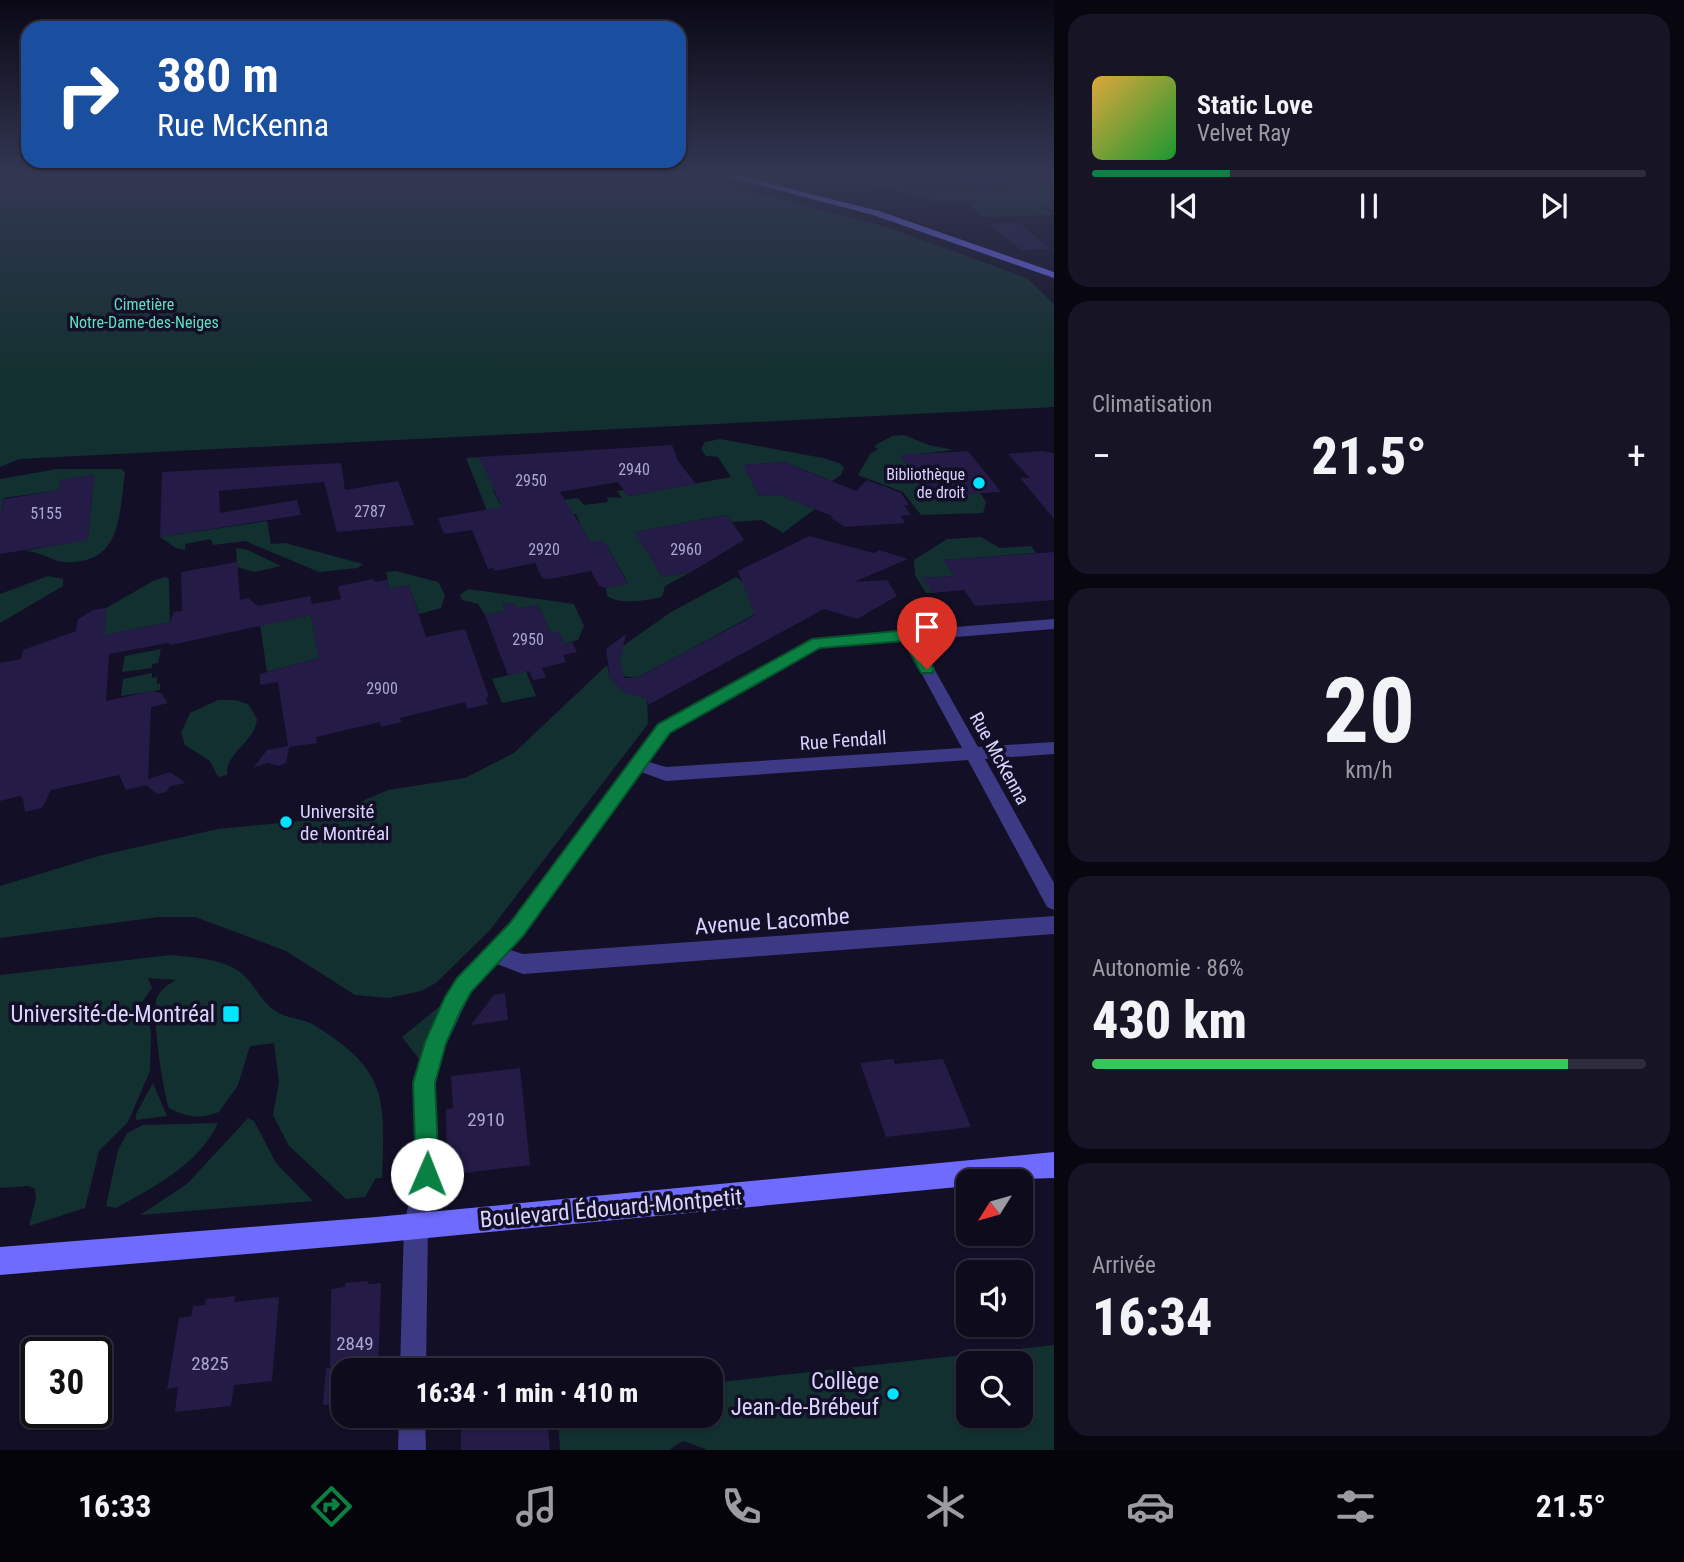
<!DOCTYPE html>
<html lang="fr">
<meta charset="utf-8">
<style>
body{margin:0;font-family:"Roboto Condensed",sans-serif;background:#171425;color:#f1f3f6;height:100vh;display:flex;flex-direction:column;font-size:26px;white-space:nowrap}
*{box-sizing:border-box;margin:0}
p{font-size:23px;color:#9b9ba3}
.icon{flex:none;width:38px;height:38px;fill:none;stroke:currentColor;stroke-width:2;stroke-linecap:round;stroke-linejoin:round}
.map{position:relative;flex:1;overflow:hidden}
.details{display:flex;flex-direction:column;gap:14px;padding:14px;background:#08060f;width:630px}
.details>*{flex:none}
.guide{position:absolute;left:21px;top:21px;width:665px;height:147px;border-radius:21px;box-shadow:0 2px 5px #0004,0 0 0 2px #2e2b3b;background:#1a4fa0;color:#fff;overflow:hidden}
.needle{width:46px;rotate:233deg}
.tools{position:absolute;left:956px;top:1169px;display:grid;gap:14px}
.tools a{display:grid;place-items:center;width:77px;height:77px;border-radius:14px;background:#0e0b1c;box-shadow:0 2px 5px #0004,0 0 0 2px #2e2b3b;font-size:35px}
.speed{position:absolute;left:21px;top:1337px;display:flex;gap:14px;font-size:35px;font-weight:700;text-align:center}
.speed>*{display:grid;place-content:center;width:91px;height:91px;border-radius:50%;background:#0e0b1c;box-shadow:0 2px 5px #0004,0 0 0 2px #2e2b3b;line-height:1}
.speed .limit{border:4px solid #111;border-radius:10px;background:#fff;color:#111}
.pin{position:absolute;display:grid;place-items:center;width:60px;height:60px;color:#fff;margin:-72px -30px;border-radius:50% 50% 50% 0;rotate:-45deg;box-shadow:0 0 7px #0007}
.pin .icon{rotate:45deg}
.me{position:absolute;width:77px;margin:-38px;rotate:1deg;stroke-linejoin:round;filter:drop-shadow(0 0 5px #0008)}
.turn{display:flex;align-items:center;gap:24px;height:147px;padding:0 21px;font-size:32px}
.turn .icon{width:91px;height:91px;stroke-width:2.5}
.turn b{display:block;font-size:49px;line-height:60px}
.big{font-size:52px;font-weight:800;line-height:1.1}
.details .card{flex:1;display:flex;flex-direction:column;justify-content:center;gap:10px;min-width:0;padding:0 24px;border-radius:21px;background:#171425}
.details .dial{align-items:center;gap:0}
.dial b{font-size:91px;line-height:1}
.song{display:flex;align-items:center;gap:21px}
.cover{width:84px;height:84px;border-radius:10px;background:linear-gradient(135deg,hsl(40 70% 55%),hsl(130 70% 35%))}
.played{height:7px;border-radius:4px;background:linear-gradient(90deg,#0b8043 25%,#2e2b3b 25%)}
.keys{display:flex;justify-content:space-around;direction:ltr}
.heat{display:flex;justify-content:space-between;align-items:center;font-size:38px;direction:ltr}
.charge{height:10px;border-radius:5px;background:linear-gradient(90deg,#34c759 86%,#2e2b3b 0)}
.trip{position:absolute;left:331px;top:1358px;width:392px;height:70px;border-radius:21px;background:#0e0b1c;box-shadow:0 2px 5px #0004,0 0 0 2px #2e2b3b;font-weight:800;line-height:70px;text-align:center}
.menu{display:flex;height:112px;justify-content:space-around;align-items:center;background:#06040b;color:#9b9ba3}
.menu .icon{width:49px;height:49px}
.menu .selected{color:#0b8043}
.menu b{font-size:32px;color:#f1f3f6}
main{display:flex;flex:1;min-height:0}
.map>svg:first-child{display:block}
.green{fill:#12302f;fill-rule:evenodd}
.building{fill:#241b47}
.lines{fill:none;stroke-linecap:round;stroke-linejoin:round}
.street{fill:#3d3a85;fill-rule:evenodd}
.secondary{fill:#6f6bff;fill-rule:evenodd}
.route{fill:#0b8043;stroke:#07532c;stroke-width:2}
.poi-dot{fill:#00e5ff;stroke:#130f26;stroke-width:2.5}
.labels{text-anchor:middle;stroke-width:7;stroke-linejoin:round;paint-order:stroke}
.far-park-label{font-size:16px;fill:#5fe0c0;stroke:#130f26}
.number-label{font-size:16px;fill:#aca6d1}
.far-poi-label{font-size:16px;fill:#d9d4ff;stroke:#130f26;text-anchor:end}
.street-label{font-size:19px;fill:#d9d4ff;stroke:#130f26}
.poi-label{font-size:19px;fill:#d9d4ff;stroke:#130f26;text-anchor:start}
.near-number-label{font-size:19px;fill:#aca6d1}
.near-street-label{font-size:23px;fill:#d9d4ff;stroke:#130f26}
.near-poi-label{font-size:23px;fill:#d9d4ff;stroke:#130f26;text-anchor:end}
</style>
<main>
<div class="map">
<svg width="1054" height="1450" viewBox="0 0 1054 1450">
<rect width="100%" height="100%" fill="#130f26"/>
<g class="green">
<polygon points="0,175 689,175 889,228 1027,278 1054,304 1054,407 19,459 0,467"/>
<path d="M840 175C868 175 890 184 916 189 945 194 986 191 1014 185L1016 179 1008 175H1029L1054 189V211L1039 204 1053 215 984 217 967 203 989 201H934Z"/>
<polygon points="904,435 929,445 954,450 901,456 930,496 980,493 986,502 983,513 921,515 903,492 858,475 870,454 878,449 874,446 892,436"/>
<path d="M720 439 823 458 839 463 844 468 841 475 832 481 784 462 744 465 759 496 780 495 815 509 783 533 762 520 732 522 726 515 636 532 662 577 691 572 665 586 662 597C645 601 621 605 607 596L606 588 628 583 604 541 587 543 576 514 493 526 466 458 479 457 497 488 493 490 500 504 558 494 563 500 578 498 584 505 608 502 607 497 622 498 617 491 624 490 629 496 731 477 718 457 706 456 701 449 705 442Z"/>
<path d="M57 469H121L125 472C119 518 121 566 62 562 53 561 40 551 24 551L88 539 94 475 60 480 59 490 4 498 0 515V479Z"/>
<polygon points="267,521 271,544 285,543 363,564 358,568 319,572 245,541 213,545 211,539 185,544 185,550 176,548 160,537"/>
<polygon points="981,537 1000,548 1031,546 1036,553 944,560 954,576 923,578 933,593 926,593 915,575 914,560 947,539"/>
<polygon points="236,548 248,550 281,566 254,572 237,567"/>
<polygon points="396,571 438,582 445,595 441,608 419,614 409,585 389,589 386,572"/>
<polygon points="48,576 63,579 63,586 0,623 0,594"/>
<polygon points="166,577 169,579 170,622 110,634 104,644 106,608 155,580"/>
<polygon points="736,577 742,581 757,613 637,678 622,676 620,662 623,646 671,612"/>
<polygon points="468,589 574,604 584,626 578,640 565,644 551,633 538,605 517,609 514,603 503,605 505,611 485,615 478,604 462,600 460,595"/>
<polygon points="311,615 319,658 267,672 260,625"/>
<polygon points="161,649 158,663 152,664 152,668 122,672 125,656"/>
<polygon points="607,665 610,679 647,699 648,724 490,930 436,983 421,991 388,998 355,995 286,951 195,917 159,917 0,938 0,886 102,855 218,829 321,819 388,790 465,778 514,753"/>
<polygon points="526,671 536,696 502,703 492,679"/>
<polygon points="152,673 152,678 157,677 157,684 160,683 160,690 121,696 123,679"/>
<path d="M218 700H235L248 704 257 719C255 743 226 751 227 775L218 777 210 761 185 745 181 733 190 713Z"/>
<path d="M170 955C197 958 232 958 250 982 258 992 263 1002 274 1010 286 1019 302 1018 314 1025 388 1071 385 1097 382 1178H376L365 1197 346 1199 289 1146 273 1115 279 1082 274 1043 250 1046 238 1085 219 1112C200 1120 186 1117 169 1108 163 1092 151 1012 157 998 160 990 168 984 176 980L148 978 152 988 140 1005 149 1018 151 1034 150 1071 128 1122 99 1151 85 1208 29 1226 36 1199 35 1189 28 1186 0 1188V975Z"/>
<polygon points="445,1002 430,1031 423,1058 419,1059 402,1037"/>
<polygon points="153,1083 167,1116 136,1120 136,1114"/>
<polygon points="248,1118 254,1121 276,1163 313,1201 140,1215 187,1184"/>
<path d="M218 1123C199 1164 154 1187 116 1208L106 1206 118 1150 127 1133 143 1125Z"/>
<path d="M1054 1345V1450H708L683 1441 669 1450H560L558 1416H710L711 1383ZM968 1363H1020V1416H968Z"/>
</g>
<g class="building">
<polygon points="949,175 1016,175 1017,177 983,189 949,178"/>
<polygon points="1019,223 1051,249 1021,250 989,224"/>
<polygon points="672,445 678,461 696,484 628,496 618,482 560,492 591,542 604,541 628,584 606,588 599,586 591,571 549,579 542,578 535,563 494,571 493,568 488,569 472,530 444,534 438,518 502,507 479,457"/>
<polygon points="968,451 1001,492 931,496 900,455"/>
<polygon points="1042,451 1054,453 1054,519 1020,478 1030,478 1008,454"/>
<polygon points="784,462 856,491 867,480 894,490 901,493 909,505 904,505 911,515 901,516 905,523 845,527 831,518 832,516 780,495 759,496 743,465"/>
<polygon points="341,463 345,490 398,481 414,525 337,532 324,482 219,491 220,513 297,500 301,515 160,537 162,472"/>
<polygon points="94,475 88,540 0,554 0,515 4,499 59,490 60,480"/>
<polygon points="727,515 744,540 691,572 662,577 635,532"/>
<polygon points="809,536 874,553 879,550 908,559 854,582 887,580 897,596 857,619 824,609 648,705 647,699 626,693 610,679 606,649 626,634 620,662 624,678 637,678 755,615 738,571"/>
<polygon points="1054,552 1054,600 975,606 964,590 933,593 922,578 954,576 943,560"/>
<polygon points="237,562 240,600 248,598 258,606 310,596 312,604 341,599 338,586 374,579 375,582 387,580 389,589 409,585 426,637 465,629 489,697 486,697 488,704 467,709 465,702 400,718 402,722 381,727 380,722 316,737 317,743 289,747 286,763 278,766 267,763 253,768 267,750 288,746 278,682 260,685 260,674 319,658 311,615 171,645 168,643 109,654 106,701 152,691 161,693 168,703 151,707 148,779 170,772 186,783 170,786 166,792 157,794 146,785 126,790 119,775 51,790 42,808 25,812 23,799 20,796 0,801 0,663 21,659 23,650 76,631 78,619 93,610 106,608 105,635 170,622 174,612 182,611 181,572"/>
<polygon points="515,603 517,609 538,605 551,633 559,631 565,644 572,642 577,652 563,655 566,662 542,668 546,678 533,680 529,671 508,675 485,615 505,611 503,605"/>
<polygon points="505,993 508,1020 471,1025 494,995"/>
<polygon points="893,1059 895,1064 943,1059 971,1127 886,1137 860,1063"/>
<polygon points="520,1068 530,1165 447,1175 446,1109 453,1108 451,1076"/>
<polygon points="368,1281 368,1284 381,1283 378,1370 343,1370 343,1403 323,1405 326,1368 330,1368 331,1289 345,1287 345,1283"/>
<polygon points="235,1296 234,1302 279,1297 272,1381 234,1385 231,1406 175,1412 178,1387 167,1389 179,1318 191,1316 193,1306 205,1305 206,1299"/>
<polygon points="461,1416 547,1416 550,1450 461,1450"/>
</g>
<g class="lines">
<g class="street">
<path d="M1054 619V629L918 640 978 747 1054 742V754L985 759 1054 883V910L1047 907 968 760 666 781 641 772 523 935 510 950 523 954 1054 916V934L523 974 497 964 471 992 446 1045 435 1083 439 1174 428 1225 426 1370H400L404 1225 415 1174 413 1083 426 1042 457 978 509 923 658 725 817 638ZM904 641 962 748 666 767 649 762 670 733 820 648Z"/>
<polygon points="399,1416 425,1416 426,1450 398,1450"/>
</g>
<g class="secondary">
<polygon points="721,175 735,175 879,211 1054,272 1054,278 873,215"/>
<polygon points="1054,1152 1054,1178 968,1181 968,1186 376,1243 0,1275 0,1247 376,1217"/>
</g>
</g>
<linearGradient id="sky" x2="0" y2="1"><stop stop-color="#0a0815"/><stop offset="0.46" stop-color="#333752"/><stop offset="1" stop-color="#333752" stop-opacity="0"/></linearGradient>
<rect width="1054" height="378" fill="url(#sky)"/>
<polygon class="route" points="908,630 913,632 934,669 932,673 921,673 904,641 820,648 670,733 523,936 471,992 460,1012 446,1043 435,1083 439,1174 436,1182 427,1186 419,1182 416,1174 413,1083 425,1042 445,997 457,978 510,923 658,724 812,639"/>
<g class="poi-dot">
<circle cx="979" cy="483" r="7"/>
<circle cx="286" cy="822" r="7"/>
<rect x="222" y="1005" width="18" height="18" rx="3.5"/>
<circle cx="893" cy="1394" r="7"/>
</g>
<g class="labels">
<g class="far-park-label">
<text x="144" y="310">Cimetière<tspan x="144" dy="18">Notre-Dame-des-Neiges</tspan></text>
</g>
<g class="number-label">
<text x="634" y="475">2940</text>
<text x="531" y="486">2950</text>
<text x="370" y="517">2787</text>
<text x="46" y="519">5155</text>
<text x="544" y="555">2920</text>
<text x="686" y="555">2960</text>
<text x="528" y="645">2950</text>
<text x="382" y="694">2900</text>
</g>
<g class="far-poi-label">
<text x="965" y="480">Bibliothèque<tspan x="965" dy="18">de droit</tspan></text>
</g>
<g class="street-label">
<text transform="translate(843 740) rotate(-4)" y="7">Rue Fendall</text>
<text transform="translate(1000 758) rotate(61)" y="7">Rue McKenna</text>
</g>
<g class="poi-label">
<text x="300" y="818">Université<tspan x="300" dy="22">de Montréal</tspan></text>
</g>
<g class="near-number-label">
<text x="486" y="1126">2910</text>
<text x="355" y="1350">2849</text>
<text x="210" y="1370">2825</text>
</g>
<g class="near-street-label">
<text transform="translate(772 921) rotate(-4)" y="8">Avenue Lacombe</text>
<text transform="translate(611 1208) rotate(-5)" y="8">Boulevard Édouard-Montpetit</text>
</g>
<g class="near-poi-label">
<text x="215" y="1022">Université-de-Montréal</text>
<text x="879" y="1389">Collège<tspan x="879" dy="26">Jean-de-Brébeuf</tspan></text>
</g>
</g>
</svg>
<div class="tools">
<a><svg class="needle" viewBox="-14 -14 28 28"><path d="M0-13l5 13h-10z" fill="#e53935"/><path d="M0 13l5-13h-10z" fill="#9b9ba3"/></svg></a>
<a><svg class="icon" aria-label="sound" viewBox="0 0 24 24"><path d="M4 9h4l5-4v14l-5-4H4zM17 9q2 3 0 6"/></svg></a>
<a><svg class="icon" aria-label="search" viewBox="0 0 24 24"><circle cx="10" cy="10" r="6"/><path d="M15 15l6 6"/></svg></a>
</div>
<div class="speed"><div class="limit">30</div></div>
<div class="pin" style="left:927px;top:669px;background:#d93025"><svg class="icon" aria-label="arrive" viewBox="0 0 24 24"><path d="M6 21V4h12l-3 4 3 4H6"/></svg></div>
<svg class="me" style="left:427px;top:1174px" viewBox="-20 -20 40 40"><circle r="19" fill="#fff"/><path d="M0-13L10 11 0 6-10 11z" fill="#0b8043"/></svg>
<div class="trip">16:34 · 1 min · 410 m</div>
<div class="guide">
<div class="turn"><svg class="icon" aria-label="right" viewBox="0 0 24 24"><path d="M7 20v-9h11M14 6l5 5-5 5"/></svg><div><b>380 m</b>Rue McKenna</div></div>
</div>
</div>
<section class="details">
<div class="card">
<div class="song"><i class="cover"></i><div><b>Static Love</b><p>Velvet Ray</p></div></div>
<div class="played"></div>
<div class="keys"><svg class="icon" aria-label="previous" viewBox="0 0 24 24"><path d="M18 5L8 12l10 7zM5 5v14"/></svg><svg class="icon" aria-label="pause" viewBox="0 0 24 24"><path d="M8 5v14M16 5v14"/></svg><svg class="icon" aria-label="next" viewBox="0 0 24 24"><path d="M6 5l10 7-10 7zM19 5v14"/></svg></div>
</div>
<div class="card"><p>Climatisation</p>
<div class="heat"><a>−</a><b class="big">21.5°</b><a>+</a></div>
</div>
<div class="card dial"><b>20</b><p>km/h</p></div>
<div class="card"><p>Autonomie · 86%</p><b class="big">430 km</b><div class="charge"></div></div>
<div class="card"><p>Arrivée</p><b class="big">16:34</b></div>
</section>
</main>
<nav class="menu">
<b>16:33</b>
<svg class="icon selected" aria-label="directions" viewBox="0 0 24 24"><path d="M12 3l9 9-9 9-9-9zM9 14v-3h6M13 9l2 2-2 2"/></svg>
<svg class="icon" aria-label="music" viewBox="0 0 24 24"><path d="M9 18V5l10-2v13"/><circle cx="6" cy="18" r="3"/><circle cx="16" cy="16" r="3"/></svg>
<svg class="icon" aria-label="phone" viewBox="0 0 24 24"><path d="M5 4h4l2 5-3 2q2 4 5 5l2-3 5 2v4C11 20 4 13 5 4z"/></svg>
<svg class="icon" aria-label="climate" viewBox="0 0 24 24"><path d="M12 3v18M4 7l16 10M4 17L20 7"/></svg>
<svg class="icon" aria-label="car" viewBox="0 0 24 24"><path d="M5 17H2v-5l4-1 3-4h7l3 4 3 1v5h-3M9 17h6M6 11h13"/><circle cx="7" cy="17" r="2"/><circle cx="17" cy="17" r="2"/></svg>
<svg class="icon" aria-label="filters" viewBox="0 0 24 24"><path d="M4 7h16M4 17h16"/><circle cx="9" cy="7" r="2"/><circle cx="15" cy="17" r="2"/></svg>
<b>21.5°</b>
</nav>
